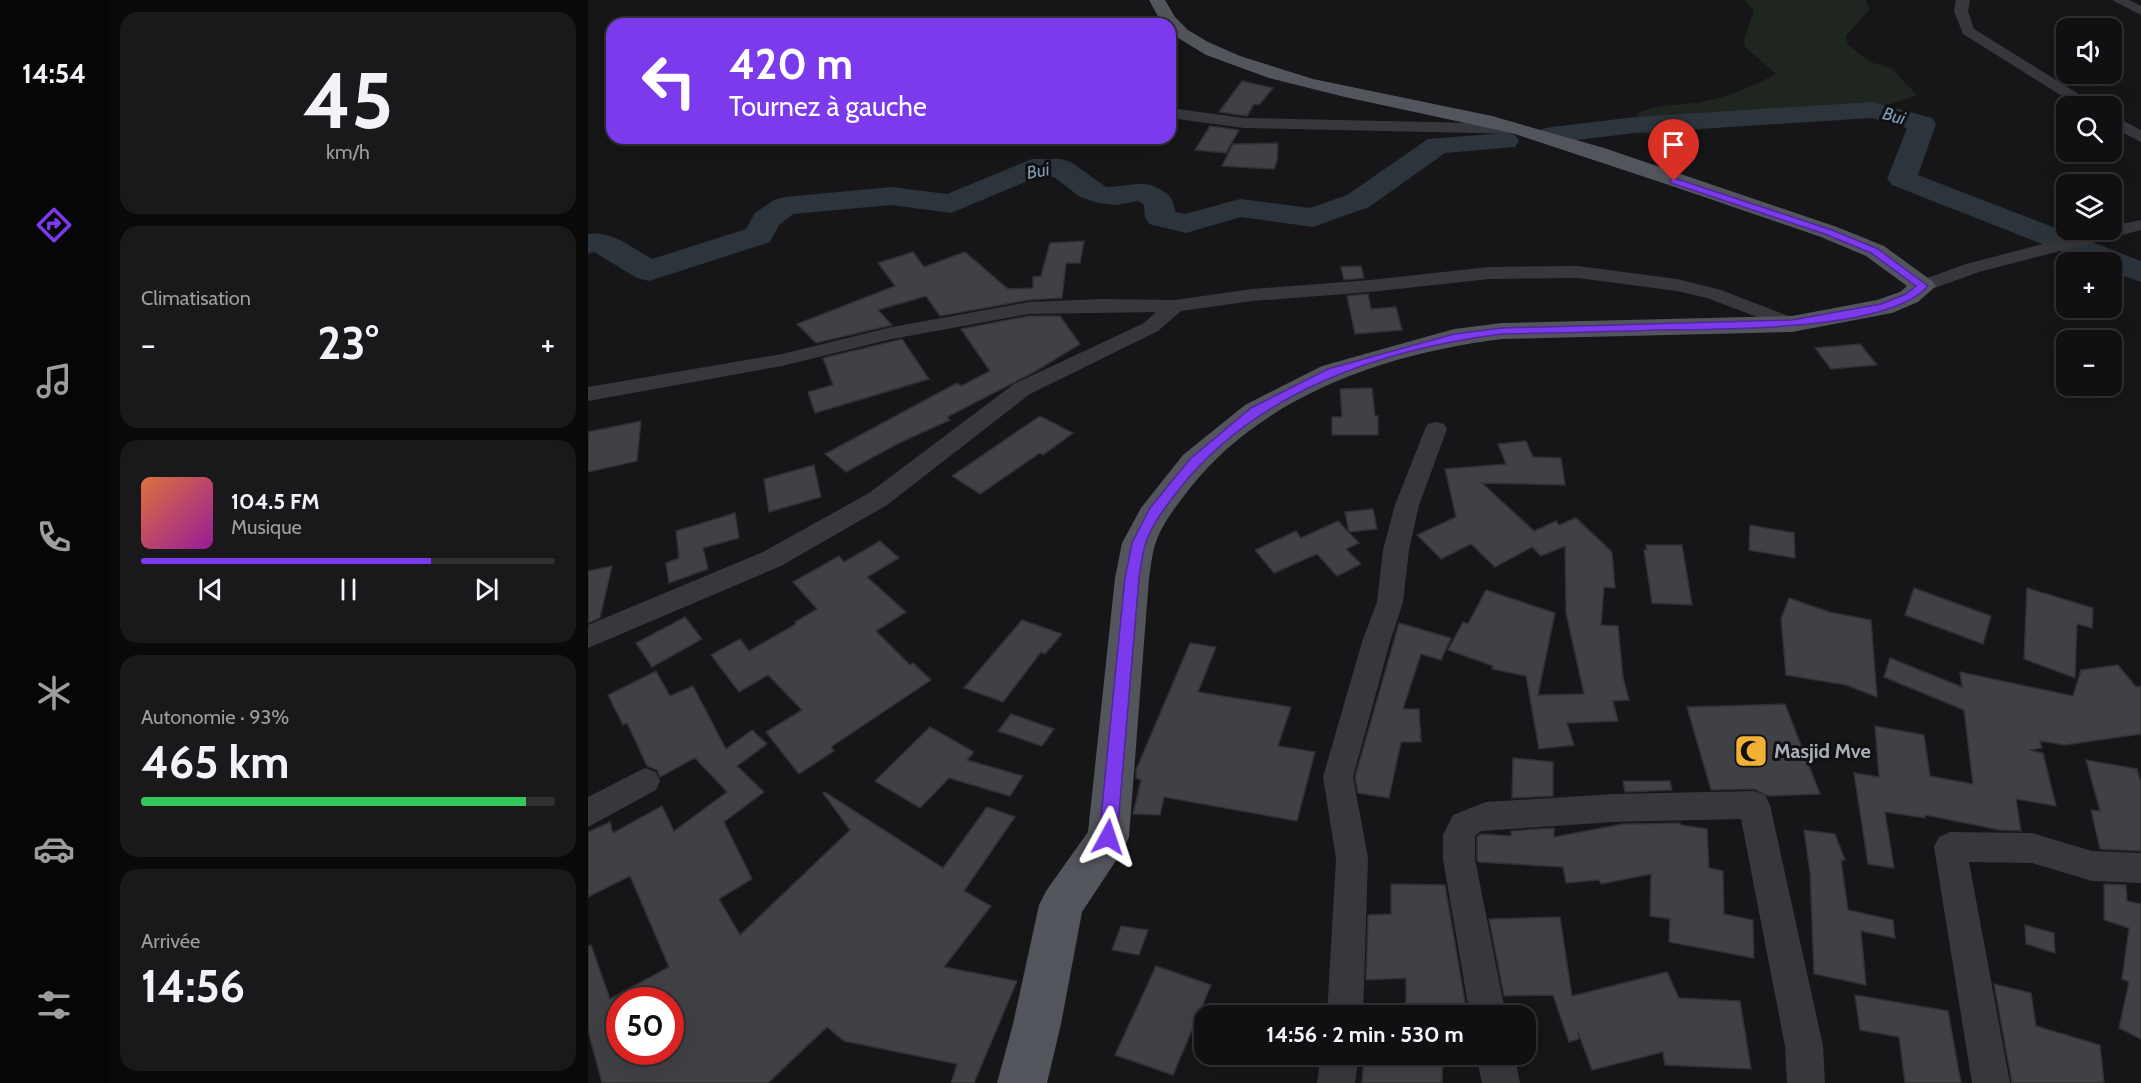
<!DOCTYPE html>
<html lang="fr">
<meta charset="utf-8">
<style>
body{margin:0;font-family:Cabin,sans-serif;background:#19191b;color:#f1f3f6;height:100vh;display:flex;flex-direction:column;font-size:22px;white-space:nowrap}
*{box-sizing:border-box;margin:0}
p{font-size:20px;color:#9c9d9f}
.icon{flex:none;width:33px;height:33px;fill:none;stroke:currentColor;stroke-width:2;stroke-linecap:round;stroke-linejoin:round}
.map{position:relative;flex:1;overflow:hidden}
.panel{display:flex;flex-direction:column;gap:12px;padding:12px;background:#09090a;width:480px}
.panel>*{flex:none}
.hud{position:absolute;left:18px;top:18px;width:570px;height:126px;border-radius:18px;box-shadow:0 6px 24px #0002,0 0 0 2px #303032;background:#7c3aed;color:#fff;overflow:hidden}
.buttons{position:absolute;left:1468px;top:18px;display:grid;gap:12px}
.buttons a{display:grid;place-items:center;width:66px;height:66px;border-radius:12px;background:#101012;box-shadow:0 6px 24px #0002,0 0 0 2px #303032;font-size:30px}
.speed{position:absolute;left:18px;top:987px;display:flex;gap:12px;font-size:30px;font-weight:700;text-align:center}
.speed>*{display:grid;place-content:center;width:78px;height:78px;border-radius:50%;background:#101012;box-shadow:0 6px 24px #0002,0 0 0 2px #303032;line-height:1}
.speed .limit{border:9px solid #d22;background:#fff;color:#111}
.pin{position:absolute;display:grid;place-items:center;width:51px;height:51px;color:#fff;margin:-62px -26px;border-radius:50% 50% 50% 0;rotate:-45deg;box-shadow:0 0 6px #0007}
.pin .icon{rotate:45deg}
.me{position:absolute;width:66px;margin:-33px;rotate:5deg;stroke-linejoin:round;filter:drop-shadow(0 0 4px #0008)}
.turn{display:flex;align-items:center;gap:21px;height:126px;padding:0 24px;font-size:27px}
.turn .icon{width:78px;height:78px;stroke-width:2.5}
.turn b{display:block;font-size:42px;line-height:51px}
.big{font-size:45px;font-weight:800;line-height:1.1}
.panel .tile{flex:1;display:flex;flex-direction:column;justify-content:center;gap:9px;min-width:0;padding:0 21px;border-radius:18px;background:#19191b}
.panel .dial{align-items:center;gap:0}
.dial b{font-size:78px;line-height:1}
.song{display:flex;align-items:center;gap:18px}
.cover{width:72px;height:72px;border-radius:9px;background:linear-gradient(135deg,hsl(20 70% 55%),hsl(300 70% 35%))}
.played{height:6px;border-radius:3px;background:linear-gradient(90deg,#7c3aed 70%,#303032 70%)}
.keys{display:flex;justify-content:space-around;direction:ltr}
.heat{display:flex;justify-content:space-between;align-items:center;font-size:33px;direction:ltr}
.charge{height:9px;border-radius:4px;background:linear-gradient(90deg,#34c759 93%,#303032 0)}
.trip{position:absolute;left:606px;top:1005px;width:342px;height:60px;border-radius:18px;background:#101012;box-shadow:0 6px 24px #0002,0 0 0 2px #303032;font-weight:800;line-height:60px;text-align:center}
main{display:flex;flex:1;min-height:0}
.menu{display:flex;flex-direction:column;width:108px;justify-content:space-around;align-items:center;background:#060607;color:#9c9d9f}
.menu .icon{width:42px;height:42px}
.menu .selected{color:#7c3aed}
.menu b{font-size:27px;color:#f1f3f6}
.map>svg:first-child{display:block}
.green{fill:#1e261f}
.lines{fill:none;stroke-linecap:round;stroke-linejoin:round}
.river{fill:#2c353c;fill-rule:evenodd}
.building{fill:#404145;stroke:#303034;stroke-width:1.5;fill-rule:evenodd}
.minor{fill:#37383d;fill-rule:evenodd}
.major{fill:#53555c;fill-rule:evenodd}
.route{fill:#7c3aed;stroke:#51269a;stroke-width:1.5}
.labels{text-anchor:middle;stroke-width:6;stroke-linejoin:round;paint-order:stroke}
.far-water-label{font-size:18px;font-style:italic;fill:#7f9bb3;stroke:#111113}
.poi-label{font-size:20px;font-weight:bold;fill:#a8adb8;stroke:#111113;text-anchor:start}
</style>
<main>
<nav class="menu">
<b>14:54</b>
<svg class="icon selected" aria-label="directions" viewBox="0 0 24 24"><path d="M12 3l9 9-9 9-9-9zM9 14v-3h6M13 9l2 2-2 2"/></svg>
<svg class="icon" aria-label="music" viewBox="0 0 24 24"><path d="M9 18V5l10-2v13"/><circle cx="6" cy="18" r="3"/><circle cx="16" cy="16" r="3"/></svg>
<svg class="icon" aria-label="phone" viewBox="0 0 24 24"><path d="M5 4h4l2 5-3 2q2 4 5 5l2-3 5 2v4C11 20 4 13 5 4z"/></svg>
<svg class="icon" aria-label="climate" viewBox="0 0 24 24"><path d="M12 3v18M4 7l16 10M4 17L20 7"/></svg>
<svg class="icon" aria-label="car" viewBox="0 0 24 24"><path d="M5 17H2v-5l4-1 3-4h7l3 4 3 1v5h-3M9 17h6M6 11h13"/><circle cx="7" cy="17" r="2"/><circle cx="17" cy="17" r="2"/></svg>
<svg class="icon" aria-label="filters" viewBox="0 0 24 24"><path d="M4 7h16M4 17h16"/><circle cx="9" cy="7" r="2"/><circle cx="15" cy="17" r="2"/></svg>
</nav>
<section class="panel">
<div class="tile dial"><b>45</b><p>km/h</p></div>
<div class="tile"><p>Climatisation</p>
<div class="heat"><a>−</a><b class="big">23°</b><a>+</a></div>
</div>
<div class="tile">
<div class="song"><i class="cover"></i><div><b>104.5 FM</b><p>Musique</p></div></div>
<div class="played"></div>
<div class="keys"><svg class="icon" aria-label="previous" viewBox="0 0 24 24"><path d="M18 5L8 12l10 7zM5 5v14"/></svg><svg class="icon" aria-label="pause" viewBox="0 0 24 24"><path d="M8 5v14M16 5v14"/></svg><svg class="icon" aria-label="next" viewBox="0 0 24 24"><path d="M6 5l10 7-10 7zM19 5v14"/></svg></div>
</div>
<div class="tile"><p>Autonomie · 93%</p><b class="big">465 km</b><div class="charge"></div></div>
<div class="tile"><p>Arrivée</p><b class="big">14:56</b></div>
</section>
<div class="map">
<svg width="1553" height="1083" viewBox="0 0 1553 1083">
<rect width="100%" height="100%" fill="#161618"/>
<path class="green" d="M1156 0H1278L1281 10 1258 36 1260 45 1282 62 1303 68 1329 95 1285 110 1217 109 1166 124 1060 135 1047 125 1049 114C1071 103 1089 106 1113 102 1143 96 1161 88 1188 74L1157 47 1156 39 1166 10Z"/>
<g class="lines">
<g class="river">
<polygon points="1285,102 1344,118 1348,124 1330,175 1553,261 1553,282 1524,272 1524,262 1500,262 1304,185 1299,179 1319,128 1284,118 1047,133 964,143 954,141 950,135 954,129 964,127 1047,117"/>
<path d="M917 133 927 135 931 141 927 147 857 153 781 207 725 227 653 217 598 233 561 224 557 217 556 205 550 201 528 205 510 203 492 197 466 177H449L363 213 303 205 205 214 191 225 182 242 61 281 49 278 6 252 0 254V234C24 230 44 248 64 259L158 229 167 213 186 200 197 197 303 187 359 194 444 159H473L483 162 518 187C539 187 557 178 575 191 584 197 586 201 587 212L597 214 652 199 722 208 759 195 840 139Z"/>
</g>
</g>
<g class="building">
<polygon points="654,81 685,88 671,105 666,104 659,116 631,112"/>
<polygon points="622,126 651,130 638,153 607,150"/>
<polygon points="690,143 689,161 686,169 634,166 645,144"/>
<polygon points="496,241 492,263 478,263 474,298 441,300 352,316 338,296 290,310 304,325 228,343 209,324 307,286 290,263 325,252 336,267 377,252 420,289 445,288 445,277 453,276 462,243"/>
<polygon points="773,266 776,278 756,280 753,267"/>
<polygon points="780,294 783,309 808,307 814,330 767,334 759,296"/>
<polygon points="441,316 472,316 492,344 448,371 359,417 362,420 311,443 258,472 237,454 369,383 373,386 402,371 373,329"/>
<polygon points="314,339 341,379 227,413 220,392 245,385 235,358"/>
<polygon points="1272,344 1289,365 1243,369 1227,348"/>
<polygon points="784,388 787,416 790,416 790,435 744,435 744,417 754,417 752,389"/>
<polygon points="452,416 485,433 455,455 452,453 392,494 364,476"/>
<polygon points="53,421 49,461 0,472 0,432"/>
<polygon points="938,441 945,457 973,458 977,485 894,483 946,531 968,521 971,525 988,518 1024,552 1027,588 1016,587 1013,625 1030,626 1035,677 1041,700 1025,701 1030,721 979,723 986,745 951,749 938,676 904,669 905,666 860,650 875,622 880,624 898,590 967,613 950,695 996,694 978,613 977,546 953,556 944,547 907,567 883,544 853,559 829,535 868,517 857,469 918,464 910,444"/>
<polygon points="226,465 233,497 181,512 176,479"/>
<polygon points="785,509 789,529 761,532 757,512"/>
<polygon points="147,513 151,538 115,548 120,569 81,583 78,563 91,558 88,531"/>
<polygon points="750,521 771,543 758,549 773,564 749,576 729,554 686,573 667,550 708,531 713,538"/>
<polygon points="1162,525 1206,533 1207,558 1161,550"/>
<polygon points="292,541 311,558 279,577 318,612 288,631 322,665 325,663 343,680 243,747 246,751 211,774 178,732 214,710 180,675 151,692 123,655 152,639 161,651 208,624 207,622 229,609 205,582 251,556 256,562"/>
<polygon points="1058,545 1094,545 1104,605 1064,603 1056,550 1059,550"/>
<polygon points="24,566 12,618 0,623 0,571"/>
<polygon points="1326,588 1403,616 1395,644 1317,615"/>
<polygon points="1439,588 1505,608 1504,628 1489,624 1487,678 1436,659"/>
<polygon points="1201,598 1241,612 1283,620 1289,697 1258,685 1198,675 1193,619"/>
<polygon points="97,617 114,639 64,667 48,643"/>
<polygon points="434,620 474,634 457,654 453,652 415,702 376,688"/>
<polygon points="811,623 863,638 853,660 833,654 815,709 831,709 833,742 813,742 801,798 770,793 767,777"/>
<polygon points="602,643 628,647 610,692 703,707 690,746 727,752 709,821 576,797 572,815 545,814 553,780 548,778 548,770"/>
<polygon points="1302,658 1374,687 1372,672 1485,696 1493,670 1530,665 1548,687 1553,686 1553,734 1477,745 1452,741 1454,748 1441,750 1455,753 1468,806 1428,799 1433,831 1412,830 1337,815 1337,818 1297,812 1306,868 1280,864 1266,773 1291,777 1287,726 1336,735 1342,776 1385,784 1376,710 1296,677"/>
<path d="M68 671 82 696 105 686 138 749 164 730 179 744 149 766 176 792 136 822 164 879 131 899 152 935 262 830 235 793 237 792 355 868 399 807 427 817 376 891 403 906 356 967 429 981 386 1083H363L369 1064 256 1041 239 1027 180 1083H14L0 1031V946L3 945 22 999 81 967 42 876 0 897V832L22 822 25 833 74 806 86 831 139 792 107 758 72 777 69 770 59 766 39 723 35 725 20 695ZM32 1000H82V1052H32Z"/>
<polygon points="1197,704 1232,794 1180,796 1166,789 1123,790 1099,707"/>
<polygon points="423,714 466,729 454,746 410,731"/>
<polygon points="342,727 386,752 379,760 435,776 422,796 361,778 332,808 287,781"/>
<polygon points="925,758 965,762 965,796 924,798"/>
<polygon points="1498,760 1549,769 1553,783 1553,851 1512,849 1503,810 1512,811"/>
<polygon points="1035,781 1082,781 1084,790 1037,792"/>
<polygon points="1092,823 1093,825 1119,829 1121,868 1135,871 1136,914 1165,920 1166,958 1081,942 1082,919 1062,916 1063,874 1013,884 1011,880 978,883 975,867 890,862 889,859 889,837 893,834 923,836 923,831 966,828 966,837 1035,824"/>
<polygon points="1216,830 1247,834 1257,860 1253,860 1260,910 1305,920 1307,938 1273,931 1278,985 1226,974 1222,872"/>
<polygon points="803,884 857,885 879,1013 848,1012 848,1016 818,1015 818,978 778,980 780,915 803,914"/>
<polygon points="1516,884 1538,885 1539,901 1553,904 1553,1039 1531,1028 1541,982 1534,979 1541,928 1516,920"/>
<polygon points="972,917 984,996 1079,972 1091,998 1152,1001 1163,1069 1077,1065 1075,1052 1004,1070 990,1032 991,1039 981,1042 965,995 916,996 901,919"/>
<polygon points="1437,925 1466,933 1467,953 1438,944"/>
<polygon points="533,926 560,930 551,955 524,950"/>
<polygon points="568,966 623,985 585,1075 527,1055"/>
<polygon points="1406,984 1443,993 1448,1026 1512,1045 1516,1083 1424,1083"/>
<polygon points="1267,995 1360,1011 1373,1083 1317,1083 1311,1037 1272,1030"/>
<polygon points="776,1054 855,1054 854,1083 774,1083"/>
</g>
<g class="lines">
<g class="minor">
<polygon points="1368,0 1382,0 1380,11 1386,29 1505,103 1507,106 1490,106 1375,34 1366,11"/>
<polygon points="1524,0 1541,0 1553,6 1553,15"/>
<polygon points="582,108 656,118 932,124 940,129 932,134 656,128 582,118"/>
<polygon points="1524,115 1553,130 1553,142 1524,127"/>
<polygon points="1553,220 1553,230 1391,272 1335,292 1328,290 1325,286 1328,282 1378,264 1509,230 1524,230 1524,226"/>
<polygon points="990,266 1089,279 1133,290 1211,320 1214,324 1211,328 1204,330 1119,298 1089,291 990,278 901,279 782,292 664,301 593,311 570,331 442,394 299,505 193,566 0,648 0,625 175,552 281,493 426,384 556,323 568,312 441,314 304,339 194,366 0,401 0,387 194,354 304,327 441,302 515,299 587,300 664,289 782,280 901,267"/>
<polygon points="848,422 856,424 859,429 831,505 821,550 815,602 802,642 765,777 780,858 775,1016 739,1016 748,858 735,777 774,642 789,602 795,550 807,505 837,429 840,424"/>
<polygon points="57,768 68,772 72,781 68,790 0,827 0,797"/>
<polygon points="1166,791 1177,795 1182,805 1235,1046 1237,1083 1199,1083 1197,1046 1153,819 1026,822 893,831 887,836 887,859 918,1016 882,1016 855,859 855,835 865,815 898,802 1026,794"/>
<polygon points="1362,832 1444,833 1504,851 1553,853 1553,883 1504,881 1444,863 1381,862 1422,1083 1384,1083 1346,847 1351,837"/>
<polygon points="733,1054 771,1054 767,1083 729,1083"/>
<polygon points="888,1054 926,1054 932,1083 894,1083"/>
</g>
<path class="major" d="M561 0H577L587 17 600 30 620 42 652 56 725 79 904 116 1016 148 1249 227 1296 246 1344 281 1348 286 1330 302 1304 313 1204 332 914 339C800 353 675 395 602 488 589 505 575 522 568 542 564 553 563 566 561 578L541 837 535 850 494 912 473 1024 459 1083H409L425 1024 451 905 458 891 500 832 527 578 534 543 553 508 595 455 657 405 734 366 866 329 914 323 1204 316 1289 300 1312 292 1319 286 1278 256 1233 237 1078 184 924 133 757 97 681 78 618 55 582 33V24H574Z"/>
</g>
<path class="route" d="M1086 178 1244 230 1290 249 1340 286C1300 332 1131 329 1070 330 1018 332 966 333 914 334 795 349 669 391 592 488 579 505 565 522 558 542 554 553 553 567 551 578L529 837 526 842 520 845 514 842 511 837 537 578 544 543 562 508 602 459 663 408 740 369 866 334 914 328 1204 320 1293 304 1318 294 1328 286 1283 253 1237 234 1083 183 1082 181Z"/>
<defs>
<symbol id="mosque-square" viewBox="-11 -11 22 22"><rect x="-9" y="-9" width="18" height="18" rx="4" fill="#f2b134" stroke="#111113"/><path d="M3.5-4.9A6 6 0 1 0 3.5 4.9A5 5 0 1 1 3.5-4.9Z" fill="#111"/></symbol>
</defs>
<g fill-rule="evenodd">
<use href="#mosque-square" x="1144" y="732" width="38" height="38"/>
</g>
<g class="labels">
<g class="far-water-label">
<text transform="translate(1306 116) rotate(16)" y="6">Bui</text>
<text transform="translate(450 171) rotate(-10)" y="6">Bui</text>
</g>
<g class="poi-label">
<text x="1186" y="758">Masjid Mve</text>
</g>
</g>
</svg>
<div class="buttons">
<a><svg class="icon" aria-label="sound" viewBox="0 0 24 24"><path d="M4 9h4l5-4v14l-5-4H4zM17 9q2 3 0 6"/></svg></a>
<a><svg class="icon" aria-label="search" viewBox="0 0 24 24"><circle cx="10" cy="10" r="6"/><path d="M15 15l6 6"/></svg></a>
<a><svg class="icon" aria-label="layers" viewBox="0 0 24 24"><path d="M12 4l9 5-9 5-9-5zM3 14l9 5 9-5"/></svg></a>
<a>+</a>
<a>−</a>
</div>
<div class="speed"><div class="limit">50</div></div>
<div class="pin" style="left:1086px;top:181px;background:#d93025"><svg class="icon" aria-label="arrive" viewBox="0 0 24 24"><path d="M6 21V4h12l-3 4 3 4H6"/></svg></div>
<svg class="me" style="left:520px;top:837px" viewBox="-20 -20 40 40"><path d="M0-17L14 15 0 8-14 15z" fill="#7c3aed" stroke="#fff" stroke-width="4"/></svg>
<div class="trip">14:56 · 2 min · 530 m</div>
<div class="hud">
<div class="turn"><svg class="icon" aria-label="left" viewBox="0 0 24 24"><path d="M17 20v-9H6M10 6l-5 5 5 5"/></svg><div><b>420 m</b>Tournez à gauche</div></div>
</div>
</div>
</main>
